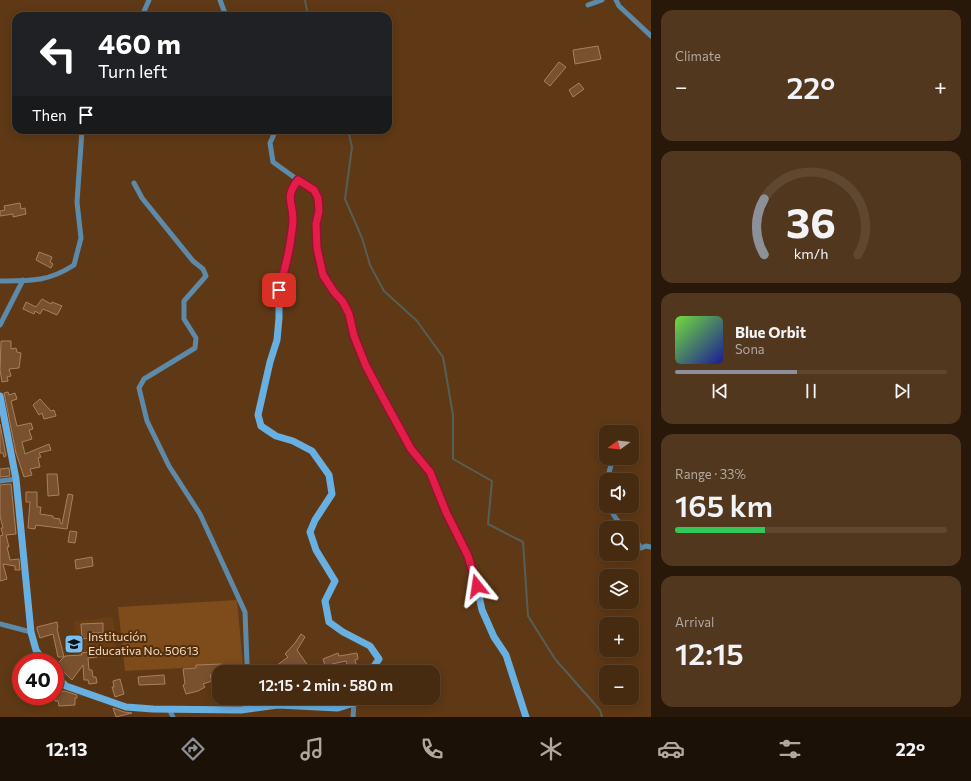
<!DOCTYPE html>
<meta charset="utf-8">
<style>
body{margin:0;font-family:Commissioner,sans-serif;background:#51371e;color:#f1f3f6;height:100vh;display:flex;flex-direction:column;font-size:15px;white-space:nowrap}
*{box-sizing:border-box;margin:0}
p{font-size:13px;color:#b0a79f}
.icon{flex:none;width:22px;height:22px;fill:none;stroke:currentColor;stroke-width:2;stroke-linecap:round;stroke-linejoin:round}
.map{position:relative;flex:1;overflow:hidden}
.drawer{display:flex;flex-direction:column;gap:10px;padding:10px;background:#271809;width:320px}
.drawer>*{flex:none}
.banner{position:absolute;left:12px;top:12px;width:380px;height:122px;border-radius:12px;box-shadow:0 2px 10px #0003,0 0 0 1px #5f4730;background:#202124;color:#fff;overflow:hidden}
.needle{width:26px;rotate:255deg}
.buttons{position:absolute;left:599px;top:425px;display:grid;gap:8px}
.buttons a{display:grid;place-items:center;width:40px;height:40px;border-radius:8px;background:#472b10;box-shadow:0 2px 10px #0003,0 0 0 1px #5f4730;font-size:20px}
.speed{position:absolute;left:12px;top:653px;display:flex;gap:8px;font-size:20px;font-weight:700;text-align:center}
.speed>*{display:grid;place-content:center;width:52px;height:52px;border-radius:50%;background:#472b10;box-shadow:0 2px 10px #0003,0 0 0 1px #5f4730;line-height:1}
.speed .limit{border:6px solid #d22;background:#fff;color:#111}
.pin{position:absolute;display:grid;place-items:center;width:34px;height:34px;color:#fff;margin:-17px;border-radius:8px;box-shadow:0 2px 6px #0006}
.me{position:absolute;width:44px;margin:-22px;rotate:345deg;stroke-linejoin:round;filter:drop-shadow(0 0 3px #0008)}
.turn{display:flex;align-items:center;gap:14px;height:84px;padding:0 20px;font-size:18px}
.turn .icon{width:52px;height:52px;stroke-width:2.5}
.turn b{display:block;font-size:28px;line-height:34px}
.then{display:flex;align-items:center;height:38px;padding:0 20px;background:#0003;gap:8px;font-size:15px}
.big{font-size:30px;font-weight:600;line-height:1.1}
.drawer .widget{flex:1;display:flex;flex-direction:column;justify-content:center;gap:6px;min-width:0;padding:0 14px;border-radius:12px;background:#51371e}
.drawer .dial{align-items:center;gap:0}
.dial svg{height:104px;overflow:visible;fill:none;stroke:#5f4730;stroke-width:7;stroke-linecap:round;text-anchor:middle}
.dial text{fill:#f1f3f6;stroke:none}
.song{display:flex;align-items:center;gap:12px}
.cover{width:48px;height:48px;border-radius:6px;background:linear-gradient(135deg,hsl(100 70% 55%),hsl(240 70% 35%))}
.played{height:4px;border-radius:2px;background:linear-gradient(90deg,#8c9099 45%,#5f4730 45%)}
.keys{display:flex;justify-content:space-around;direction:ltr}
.heat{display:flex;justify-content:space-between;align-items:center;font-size:22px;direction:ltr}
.charge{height:6px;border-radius:3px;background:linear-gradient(90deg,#34c759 33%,#5f4730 0)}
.trip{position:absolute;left:212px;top:665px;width:228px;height:40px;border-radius:12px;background:#472b10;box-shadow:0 2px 10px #0003,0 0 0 1px #5f4730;font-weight:600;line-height:40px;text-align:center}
.menu{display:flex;height:64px;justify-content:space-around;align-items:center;background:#1c1106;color:#b0a79f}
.menu .icon{width:28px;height:28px}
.menu .on{color:#8c9099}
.menu b{font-size:18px;color:#f1f3f6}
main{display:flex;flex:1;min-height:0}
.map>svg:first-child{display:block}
.built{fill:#6a3e14}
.green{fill:#7e4b1b}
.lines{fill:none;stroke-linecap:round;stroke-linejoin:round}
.stream{stroke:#565e56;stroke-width:2}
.building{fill:#79512f;stroke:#aa7f5c}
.street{stroke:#5d8aa9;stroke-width:5}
.secondary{stroke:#68b0e2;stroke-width:7}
.route-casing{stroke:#92132f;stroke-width:10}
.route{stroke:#e11d48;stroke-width:7}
.labels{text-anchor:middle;stroke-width:4;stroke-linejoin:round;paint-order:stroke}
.poi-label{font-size:12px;fill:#f1d9c7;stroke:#532e09;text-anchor:start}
</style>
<main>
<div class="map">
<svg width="651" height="717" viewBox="0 0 651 717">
<rect width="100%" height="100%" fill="#5f3915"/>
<polygon class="built" points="113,617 117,657 79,660 74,621"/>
<polygon class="green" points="237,600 243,665 125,671 118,607"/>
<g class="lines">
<g class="stream">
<polyline points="305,0 308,16"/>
<polyline points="348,130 352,147 345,199 362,238 370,265 384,291 417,321 443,357 453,415 453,459 492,481 488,524 523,542 528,616 555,659 600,710 602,717"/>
</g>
</g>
<g class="building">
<polygon points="598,46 601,59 575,64 573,50"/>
<polygon points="559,62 566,67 550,86 544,81"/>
<polygon points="579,83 584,89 573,97 569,90"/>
<polygon points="20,203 21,209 25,208 26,214 13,217 13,214 0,216 0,211 5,210 4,206"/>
<polygon points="39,252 52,257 50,262 53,264 51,268 36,260"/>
<polygon points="42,299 51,304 52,302 62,306 57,315 43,309 40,314 35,311 34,314 23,309 26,302 36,307"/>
<polygon points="1,341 11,341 11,349 16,348 17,352 21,353 19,368 9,369 11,376 7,377 8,381 2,382 0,370"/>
<polygon points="8,392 9,395 15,393 17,399 11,401 17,426 31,423 33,429 29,430 32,439 22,442 25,454 49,444 51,450 39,453 41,457 38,458 40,467 30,469 32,475 24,477 16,453 4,393"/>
<polygon points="40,399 51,411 54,410 56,416 44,419 42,413 39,415 33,405"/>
<polygon points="0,424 6,456 4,457 3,453 0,453"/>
<polygon points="9,468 10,476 0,477 0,469"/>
<polygon points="47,474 57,474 59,495 48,496"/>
<polygon points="11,484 16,534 6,535 9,547 7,547 10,560 19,559 20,570 15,570 15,566 3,564 7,579 0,581 0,536 3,535 1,528 3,528 0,516 0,485"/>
<polygon points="26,492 37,492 37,507 41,507 40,514 53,516 53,518 60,519 60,523 62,524 68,494 73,495 67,529 36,525 35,529 28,528 30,502 26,502"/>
<polygon points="70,531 77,532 75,543 68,542"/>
<polygon points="92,557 93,566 76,569 75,560"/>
<polygon points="57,622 58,628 57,629 64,657 58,657 53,634 40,638 37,629 37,627"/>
<polygon points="103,623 103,633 90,633 90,638 82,639 81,624"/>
<polygon points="301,634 305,637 297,650 309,667 298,672 294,672 292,668 286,672 281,672 276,666 288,657 285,654 295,643"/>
<polygon points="97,651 97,657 88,658 89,670 92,670 93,677 96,677 97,683 89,684 88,680 84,680 83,665 72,680 56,665 65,656 82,655 81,653"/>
<polygon points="338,653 339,656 357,653 358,659 355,660 358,672 349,672 346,661 332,664 335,672 327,672 323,659"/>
<polygon points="222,664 222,672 219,672 219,675 210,675 212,681 203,684 205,687 198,691 186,694 183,685 185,684 183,669 196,668 196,665"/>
<polygon points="164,675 165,684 139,685 138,677"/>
<polygon points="120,679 124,694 115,697 112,687 114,687 113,681"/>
<polygon points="65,691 77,695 77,698 75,698 75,705 59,706 58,701 55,701 55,692"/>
<polygon points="113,708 124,712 132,713 116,717"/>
</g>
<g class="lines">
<g class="street">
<polyline points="220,0 226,16"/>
<polyline points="616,0 619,6 651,36"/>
<polyline points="588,5 602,0"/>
<polyline points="142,16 149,0"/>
<polyline points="276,130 270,143 273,162 298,180"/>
<polyline points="134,183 142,198 193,261 203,269 206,276 184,301 184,319 196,338 195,348 144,379 139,388 147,421 169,466 200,514 245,612 247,663 249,672"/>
<path d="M0 281C30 281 48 282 74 265L81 238 77 202 82 130"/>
<polyline points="0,325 23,280"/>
<polyline points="607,480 611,465"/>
<polyline points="0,481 16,479"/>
<polyline points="606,483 606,501"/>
<polyline points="608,506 617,520 626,528"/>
<polyline points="632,534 641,548 646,546 651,547"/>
<polyline points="0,624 31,632"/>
<polyline points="254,698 256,708"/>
<polyline points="169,709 173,717"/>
<polyline points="353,717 354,703"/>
</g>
<g class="secondary">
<polyline points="0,396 16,479 31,632 36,650 44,662"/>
<polyline points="370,672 379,659 370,646 343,632 329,622 325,601 335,581 316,550 310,532 315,520 332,494 329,475 312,451 293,441 276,436 261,426 258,415 270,362 277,340 279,318 279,289 287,262 291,238 293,218 290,204 291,189 298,180 315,190 318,198 319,211 316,224 317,248 323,275 334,292 343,302 349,314 354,336 366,367 411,449 429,472 446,512 468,556 474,573 482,610 494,637 506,655 526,717"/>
<polyline points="55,675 66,686 126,707 153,709 241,710 278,705 338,708 354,703 355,698"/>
</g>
</g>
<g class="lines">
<defs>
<path id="route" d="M279 290C284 272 289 255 291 237 292 231 293 224 293 218 292 200 285 197 298 180L314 190 318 198 319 211 316 224 317 248 323 275 334 292 343 302 349 314 354 336 366 366 383 398 411 449 430 472 446 512 468 556 477 586"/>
</defs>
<use href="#route" class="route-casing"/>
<use href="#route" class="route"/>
</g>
<defs>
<symbol id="school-square" viewBox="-11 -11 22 22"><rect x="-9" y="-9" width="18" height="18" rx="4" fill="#74c0f6" stroke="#532e09"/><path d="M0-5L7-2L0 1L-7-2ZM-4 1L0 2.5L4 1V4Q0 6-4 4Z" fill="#111"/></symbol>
</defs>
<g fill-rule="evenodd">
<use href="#school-square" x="63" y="633" width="22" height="22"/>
</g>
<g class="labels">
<g class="poi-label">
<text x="88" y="641">Institución<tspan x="88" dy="14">Educativa No. 50613</tspan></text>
</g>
</g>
</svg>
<div class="buttons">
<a><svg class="needle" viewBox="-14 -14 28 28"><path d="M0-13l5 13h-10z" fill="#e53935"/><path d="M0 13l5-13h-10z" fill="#b0a79f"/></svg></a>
<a><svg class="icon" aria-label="sound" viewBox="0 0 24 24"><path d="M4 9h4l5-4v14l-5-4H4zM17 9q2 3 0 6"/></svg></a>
<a><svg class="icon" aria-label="search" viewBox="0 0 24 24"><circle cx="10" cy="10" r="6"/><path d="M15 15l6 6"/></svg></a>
<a><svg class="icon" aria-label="layers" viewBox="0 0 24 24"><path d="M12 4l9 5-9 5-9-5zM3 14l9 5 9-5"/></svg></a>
<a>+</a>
<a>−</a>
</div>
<div class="speed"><div class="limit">40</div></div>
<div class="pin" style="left:279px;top:290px;background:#d93025"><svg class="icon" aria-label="arrive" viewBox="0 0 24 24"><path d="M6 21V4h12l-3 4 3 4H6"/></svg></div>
<svg class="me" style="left:477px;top:586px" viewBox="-20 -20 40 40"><path d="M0-17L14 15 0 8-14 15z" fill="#e11d48" stroke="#fff" stroke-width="4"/></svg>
<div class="trip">12:15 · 2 min · 580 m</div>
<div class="banner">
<div class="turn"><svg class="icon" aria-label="left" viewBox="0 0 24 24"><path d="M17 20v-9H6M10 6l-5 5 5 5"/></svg><div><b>460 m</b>Turn left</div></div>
<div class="then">Then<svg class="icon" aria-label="arrive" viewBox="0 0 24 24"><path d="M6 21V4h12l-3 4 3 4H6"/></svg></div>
</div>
</div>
<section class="drawer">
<div class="widget"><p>Climate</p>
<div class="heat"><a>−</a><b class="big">22°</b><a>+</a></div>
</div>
<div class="widget dial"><svg viewBox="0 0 100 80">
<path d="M14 69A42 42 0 1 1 86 69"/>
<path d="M14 69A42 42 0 0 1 14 26" stroke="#8c9099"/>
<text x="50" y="56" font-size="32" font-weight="700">36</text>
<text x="50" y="72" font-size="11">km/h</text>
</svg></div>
<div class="widget">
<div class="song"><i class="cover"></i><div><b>Blue Orbit</b><p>Sona</p></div></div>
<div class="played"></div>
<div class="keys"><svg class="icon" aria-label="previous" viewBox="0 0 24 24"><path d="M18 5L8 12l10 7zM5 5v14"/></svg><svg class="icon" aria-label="pause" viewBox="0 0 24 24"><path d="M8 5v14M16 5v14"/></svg><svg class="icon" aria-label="next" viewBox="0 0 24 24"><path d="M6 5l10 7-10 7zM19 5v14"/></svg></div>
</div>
<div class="widget"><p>Range · 33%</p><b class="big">165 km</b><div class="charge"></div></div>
<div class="widget"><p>Arrival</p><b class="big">12:15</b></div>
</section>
</main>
<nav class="menu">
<b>12:13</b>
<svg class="icon on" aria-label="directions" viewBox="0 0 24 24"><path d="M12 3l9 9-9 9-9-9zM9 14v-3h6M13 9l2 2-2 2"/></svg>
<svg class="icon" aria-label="music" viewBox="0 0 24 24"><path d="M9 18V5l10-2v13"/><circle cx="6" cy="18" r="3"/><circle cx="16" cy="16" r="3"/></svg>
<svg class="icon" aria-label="phone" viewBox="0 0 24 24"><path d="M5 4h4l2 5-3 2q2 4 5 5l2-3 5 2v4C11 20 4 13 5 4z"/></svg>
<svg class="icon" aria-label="climate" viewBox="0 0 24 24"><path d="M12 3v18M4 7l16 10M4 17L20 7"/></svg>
<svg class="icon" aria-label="car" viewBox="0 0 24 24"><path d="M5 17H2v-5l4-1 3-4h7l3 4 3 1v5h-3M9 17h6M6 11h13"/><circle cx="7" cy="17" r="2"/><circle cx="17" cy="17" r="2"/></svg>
<svg class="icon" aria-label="filters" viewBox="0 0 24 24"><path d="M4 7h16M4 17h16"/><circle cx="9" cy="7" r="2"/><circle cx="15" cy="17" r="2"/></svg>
<b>22°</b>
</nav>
